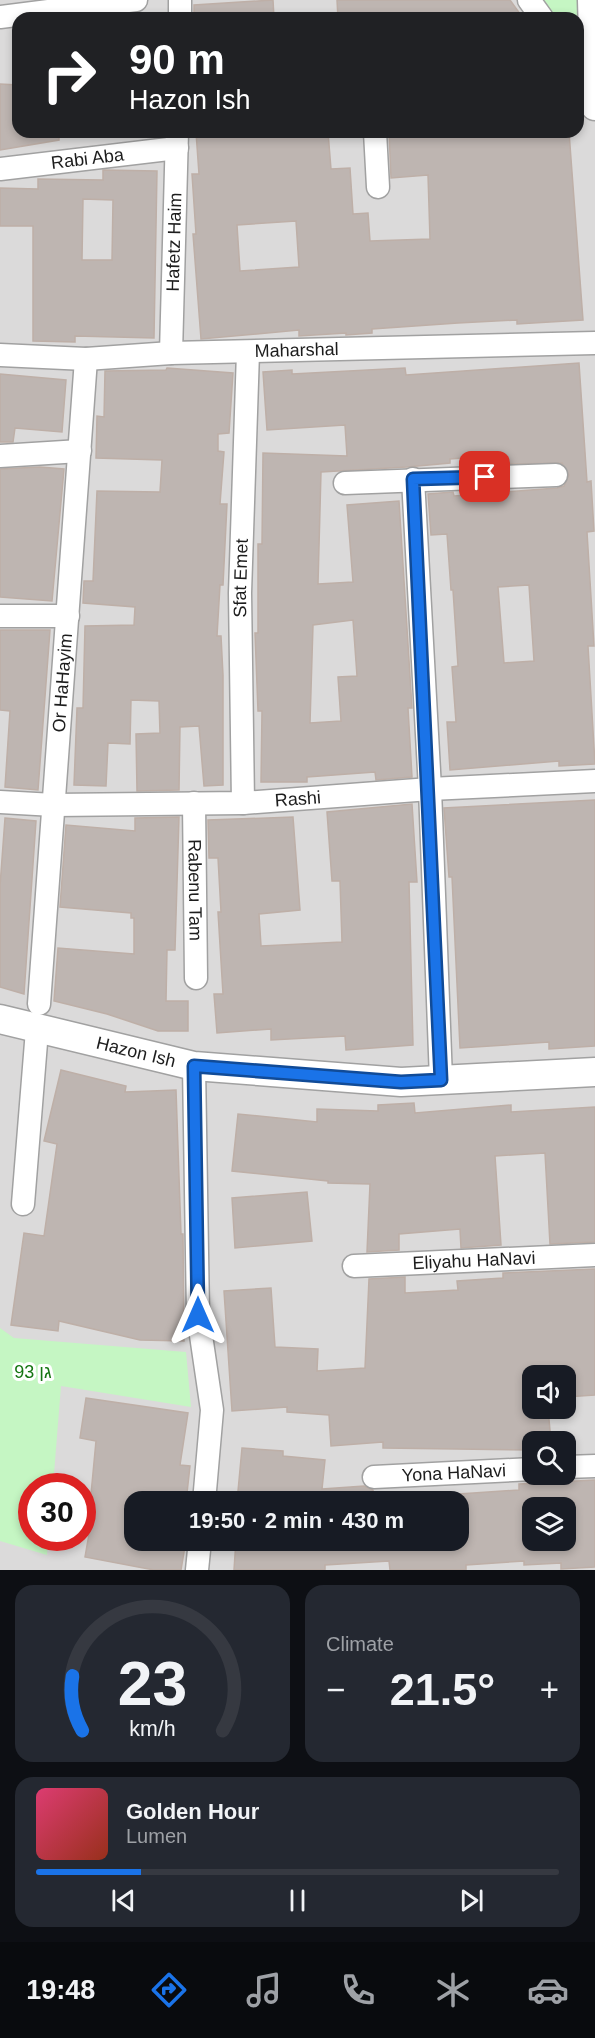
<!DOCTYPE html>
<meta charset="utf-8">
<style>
body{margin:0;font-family:Arial,"Noto Sans Hebrew",sans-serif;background:#242831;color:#f1f3f6;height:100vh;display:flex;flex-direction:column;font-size:22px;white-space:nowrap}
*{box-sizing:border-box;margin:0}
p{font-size:20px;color:#9ea1a6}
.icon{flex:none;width:33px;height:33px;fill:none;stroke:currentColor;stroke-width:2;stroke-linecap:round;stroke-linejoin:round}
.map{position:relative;height:1570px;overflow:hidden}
.side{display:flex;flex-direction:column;gap:15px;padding:15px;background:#0d0f14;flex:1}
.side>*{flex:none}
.guide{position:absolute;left:12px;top:12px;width:572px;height:126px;border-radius:18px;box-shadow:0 3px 9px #0003;background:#202124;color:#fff;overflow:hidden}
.tools{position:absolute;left:522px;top:1365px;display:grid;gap:12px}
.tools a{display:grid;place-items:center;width:54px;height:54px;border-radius:12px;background:#171b24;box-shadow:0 3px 9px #0003;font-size:30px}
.speed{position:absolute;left:18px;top:1473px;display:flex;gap:12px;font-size:30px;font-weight:700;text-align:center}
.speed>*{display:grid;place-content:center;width:78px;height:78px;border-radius:50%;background:#171b24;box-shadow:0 3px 9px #0003;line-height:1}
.speed .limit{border:9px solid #d22;background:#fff;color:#111}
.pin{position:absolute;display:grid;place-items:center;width:51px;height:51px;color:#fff;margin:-26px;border-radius:12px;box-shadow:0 3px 9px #0006}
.me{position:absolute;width:66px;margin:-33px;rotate:0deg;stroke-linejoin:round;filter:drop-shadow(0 0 4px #0008)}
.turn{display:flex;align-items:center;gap:21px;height:126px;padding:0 18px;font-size:27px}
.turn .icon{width:78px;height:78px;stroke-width:2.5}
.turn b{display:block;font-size:42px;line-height:51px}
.big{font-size:45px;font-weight:700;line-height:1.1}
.side .tile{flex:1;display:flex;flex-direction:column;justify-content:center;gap:9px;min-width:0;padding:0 21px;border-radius:18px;background:#242831}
.side .dial{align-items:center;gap:0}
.dial svg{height:156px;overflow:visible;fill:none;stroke:#363941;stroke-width:7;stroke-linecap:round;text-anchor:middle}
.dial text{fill:#f1f3f6;stroke:none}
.song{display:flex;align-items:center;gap:18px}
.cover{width:72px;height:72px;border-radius:9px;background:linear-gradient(135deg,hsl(340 70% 55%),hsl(10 70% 35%))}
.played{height:6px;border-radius:3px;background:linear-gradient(90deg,#1a73e8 20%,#363941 20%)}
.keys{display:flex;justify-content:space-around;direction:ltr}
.heat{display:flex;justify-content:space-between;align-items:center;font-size:33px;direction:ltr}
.side .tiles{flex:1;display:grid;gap:15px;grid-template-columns:1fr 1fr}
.tile:last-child{grid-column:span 2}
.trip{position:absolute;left:124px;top:1491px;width:345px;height:60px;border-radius:18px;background:#171b24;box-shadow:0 3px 9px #0003;font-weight:700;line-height:60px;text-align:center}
.dock{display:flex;height:96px;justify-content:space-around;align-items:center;background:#090b0e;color:#9ea1a6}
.dock .icon{width:42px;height:42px}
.dock .selected{color:#1a73e8}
.dock b{font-size:27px;color:#f1f3f6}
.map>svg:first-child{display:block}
.residential{fill:#dbdada;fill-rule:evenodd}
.park{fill:#c5f6c3}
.building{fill:#beb5b1;stroke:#beafa7;stroke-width:1.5;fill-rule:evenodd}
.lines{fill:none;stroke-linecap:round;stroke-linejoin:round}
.minor-casing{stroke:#a1a1a1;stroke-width:25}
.tertiary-casing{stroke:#a1a1a1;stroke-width:31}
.minor{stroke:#fff;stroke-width:22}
.tertiary{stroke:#fff;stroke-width:28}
.route-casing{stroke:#114b97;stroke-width:15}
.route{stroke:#1a73e8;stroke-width:10}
.labels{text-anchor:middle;stroke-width:6;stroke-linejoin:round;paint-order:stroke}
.street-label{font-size:18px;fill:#1d1d1d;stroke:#fff}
.park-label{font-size:18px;fill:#157512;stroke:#fff}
</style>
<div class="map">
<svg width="595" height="1570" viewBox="0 0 595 1570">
<rect width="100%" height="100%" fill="#eee9e4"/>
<path class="residential" d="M0 0H595V1570H0ZM18 18H578V132H18ZM532 1376H566V1408H532ZM532 1442H566V1474H532ZM32 1486H82V1538H32ZM135 1502H459V1540H135ZM532 1508H566V1540H532Z"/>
<g class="park">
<polygon points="540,0 581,0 582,51 578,47 578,18 553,18"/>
<polygon points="0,1328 14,1338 186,1352 191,1407 61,1386 53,1486 32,1486 32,1538 48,1538 47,1555 0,1541"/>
</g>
<g class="building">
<polygon points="273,0 274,18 194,18 194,5"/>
<polygon points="337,0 510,0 523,18 338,18"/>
<polygon points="0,84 18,85 18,132 59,132 59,140 0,150"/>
<path d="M196 132H328L331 169 350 168 353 214 368 213 370 241 430 239 428 175 391 178 389 132H438V136L494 132H569L583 320 517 324V320L458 323 372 329V333L346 335V333L299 336V330L201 339 193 234H196L192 174H199ZM296 221 299 267 240 271 237 225Z"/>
<path d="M103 170 157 171 154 338 75 336V342L33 341V226H0V188L38 189V179L103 180ZM83 199 113 200 112 260H82Z"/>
<path d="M579 363 587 482 591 481 594 531 587 532 594 646H588L595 764 559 766V761L450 770 447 722H456L452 667 458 666 453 590H451L447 534 431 535 428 494 453 492 454 496 557 488 564 486 569 475 562 463 501 464V455L450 459V463L407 467 321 472 318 584 353 582 347 505 399 501 412 708H408L412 777 376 780 375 772 307 777V782H261L262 711H258L255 633H258V544H262L263 453 347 456 345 425 267 430 263 372 292 370V374L405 368 406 375ZM529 585 534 661 504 663 498 587ZM353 620 357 676 338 677 341 721 310 723 313 625Z"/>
<polygon points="167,368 233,373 229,433 218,434 218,451 224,452 220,504 227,504 223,585 220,585 217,636 221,636 223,675 223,785 204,786 199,726 180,727 179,790 137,791 136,734 160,733 159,701 131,700 130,744 108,743 106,786 74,785 77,708 83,708 85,626 134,625 135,607 83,603 84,581 93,581 97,491 160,492 162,460 96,458 97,416 104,417 105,371 166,370"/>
<polygon points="0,374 66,380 62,432 15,428 13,442 0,442"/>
<polygon points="40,467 64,469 52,601 0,597 0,469"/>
<polygon points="0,630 50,630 38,790 5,787 10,711 0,710"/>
<polygon points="595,800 595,1046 549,1049 549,1042 460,1048 452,877 449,877 444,808"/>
<polygon points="412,804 417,882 409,882 413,1045 346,1050 345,1036 271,1040 271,1029 217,1033 214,994 223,994 218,912 221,912 218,858 209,858 208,820 293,817 300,910 259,914 261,946 342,942 340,881 332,881 327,812"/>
<polygon points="179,817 175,950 167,950 166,1001 188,1001 188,1031 158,1031 107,1014 54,1001 58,948 134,954 134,918 131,918 131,913 60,907 66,825 135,831 135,818"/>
<polygon points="5,818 36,821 24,994 0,987 0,886"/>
<polygon points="61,1070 126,1086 125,1092 176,1090 181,1234 183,1234 184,1341 140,1340 59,1321 58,1331 11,1325 24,1233 44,1236 57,1144 44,1141"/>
<polygon points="414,1103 415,1113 511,1105 511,1112 595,1107 595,1242 550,1244 545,1153 495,1156 501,1245 461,1248 460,1229 399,1234 399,1250 367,1252 370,1184 328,1183 328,1181 232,1171 238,1114 317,1122 317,1109 378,1111 378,1105"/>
<polygon points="307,1192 312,1241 235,1248 232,1198"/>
<polygon points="595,1269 595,1395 566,1397 566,1376 532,1376 532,1408 548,1408 551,1442 532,1442 532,1450 383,1448 383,1442 331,1446 329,1415 287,1412 287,1407 232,1411 224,1291 271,1288 275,1347 318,1349 317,1371 365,1368 369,1279 405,1277 405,1293 458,1290 457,1281 503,1278 503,1273"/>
<polygon points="86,1398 188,1413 180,1465 190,1466 186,1502 135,1502 135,1540 186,1540 181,1570 154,1570 85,1557 94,1506 90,1505 96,1441 80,1438"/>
<polygon points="242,1448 283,1451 283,1456 325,1460 322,1489 364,1486 373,1490 374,1502 237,1502"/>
<path d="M595 1480V1567L561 1569V1563L524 1565V1561L466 1565V1570H390L389 1561 325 1565V1570H234L236 1540H459V1494L519 1490V1484ZM532 1508H566V1540H532Z"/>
</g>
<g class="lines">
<defs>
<g id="minor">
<polyline points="529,0 542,18"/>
<polyline points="0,17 136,0"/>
<polyline points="180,18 180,0"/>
<polyline points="375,132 378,187"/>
<path id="s1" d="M0 169 177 148"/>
<path id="s2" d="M171 353 177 132"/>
<path id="s3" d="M0 355 86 359 171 353 595 343"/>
<polyline points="0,456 80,451"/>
<polyline points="413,479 430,789 441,1080"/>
<polyline points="345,483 556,475"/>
<polyline points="0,616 68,616"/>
<path id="s4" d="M0 802 54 805 243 803 430 789 595 781"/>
<path id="s5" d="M194 803 196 978"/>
<path id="s6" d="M243 803 240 593 248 352"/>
<path id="s7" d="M39 1004 86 359"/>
<polyline points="194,1066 198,1315 212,1410 204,1502"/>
<polyline points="23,1204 37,1030"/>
<path id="s8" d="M354 1266 595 1255"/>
<polyline points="566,1467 595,1466"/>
<path id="s9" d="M374 1477 532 1469"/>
<polyline points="197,1570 200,1540"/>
</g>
<g id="tertiary">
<polyline points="592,0 595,106"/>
<path id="s10" d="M0 1019 194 1066 401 1082 595 1072"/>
</g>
</defs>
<use href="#minor" class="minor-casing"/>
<use href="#tertiary" class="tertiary-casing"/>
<use href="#minor" class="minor"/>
<use href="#tertiary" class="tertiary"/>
</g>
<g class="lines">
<defs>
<polyline id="route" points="198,1315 194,1066 401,1082 441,1080 413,479 485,477"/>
</defs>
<use href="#route" class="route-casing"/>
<use href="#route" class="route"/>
</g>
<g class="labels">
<g class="street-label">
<text dy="6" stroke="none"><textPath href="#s1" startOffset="88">Rabi Aba</textPath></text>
<text dy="6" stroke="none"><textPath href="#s2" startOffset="111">Hafetz Haim</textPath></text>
<text dy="6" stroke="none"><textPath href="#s3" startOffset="297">Maharshal</textPath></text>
<text dy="6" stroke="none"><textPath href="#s6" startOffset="225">Sfat Emet</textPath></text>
<text dy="6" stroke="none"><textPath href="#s7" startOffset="322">Or HaHayim</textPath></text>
<text dy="6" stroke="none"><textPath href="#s4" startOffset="298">Rashi</textPath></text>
<text dy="6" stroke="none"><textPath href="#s5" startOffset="87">Rabenu Tam</textPath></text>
<text dy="6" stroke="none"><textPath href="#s10" startOffset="140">Hazon Ish</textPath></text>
<text dy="6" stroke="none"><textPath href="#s8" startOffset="120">Eliyahu HaNavi</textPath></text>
<text dy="6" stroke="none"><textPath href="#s9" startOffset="80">Yona HaNavi</textPath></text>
</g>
<g class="park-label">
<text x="33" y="1378">גן 93</text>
</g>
</g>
</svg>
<div class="tools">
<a><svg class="icon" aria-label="sound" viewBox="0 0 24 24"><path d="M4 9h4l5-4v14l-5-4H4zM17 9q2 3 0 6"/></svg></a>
<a><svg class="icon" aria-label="search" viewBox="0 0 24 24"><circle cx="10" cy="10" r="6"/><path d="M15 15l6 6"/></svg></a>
<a><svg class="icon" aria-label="layers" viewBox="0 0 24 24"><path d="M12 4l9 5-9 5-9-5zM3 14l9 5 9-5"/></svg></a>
</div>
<div class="speed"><div class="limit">30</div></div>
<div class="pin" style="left:485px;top:477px;background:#d93025"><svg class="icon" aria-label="arrive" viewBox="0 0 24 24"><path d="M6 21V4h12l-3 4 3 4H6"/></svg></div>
<svg class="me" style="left:198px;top:1315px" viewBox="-20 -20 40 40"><path d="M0-17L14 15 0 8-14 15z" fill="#1a73e8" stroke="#fff" stroke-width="4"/></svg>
<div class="trip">19:50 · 2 min · 430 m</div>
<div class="guide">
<div class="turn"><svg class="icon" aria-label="right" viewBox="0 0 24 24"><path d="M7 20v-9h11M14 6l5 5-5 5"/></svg><div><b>90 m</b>Hazon Ish</div></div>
</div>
</div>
<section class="side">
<div class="tiles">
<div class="tile dial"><svg viewBox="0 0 100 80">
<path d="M14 69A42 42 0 1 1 86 69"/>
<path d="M14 69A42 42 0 0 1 9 41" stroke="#1a73e8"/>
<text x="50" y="56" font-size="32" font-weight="700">23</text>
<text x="50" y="72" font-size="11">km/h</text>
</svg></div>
<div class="tile"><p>Climate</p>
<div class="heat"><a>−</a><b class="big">21.5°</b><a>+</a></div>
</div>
<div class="tile">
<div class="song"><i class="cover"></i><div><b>Golden Hour</b><p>Lumen</p></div></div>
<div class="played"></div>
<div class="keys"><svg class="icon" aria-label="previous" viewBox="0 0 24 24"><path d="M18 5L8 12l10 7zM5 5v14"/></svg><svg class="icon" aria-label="pause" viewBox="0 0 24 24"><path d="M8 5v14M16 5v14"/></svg><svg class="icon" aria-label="next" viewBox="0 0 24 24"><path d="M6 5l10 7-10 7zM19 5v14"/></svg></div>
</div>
</div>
</section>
<nav class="dock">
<b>19:48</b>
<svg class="icon selected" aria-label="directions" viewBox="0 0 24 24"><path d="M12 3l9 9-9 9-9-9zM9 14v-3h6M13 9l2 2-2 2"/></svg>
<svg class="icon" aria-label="music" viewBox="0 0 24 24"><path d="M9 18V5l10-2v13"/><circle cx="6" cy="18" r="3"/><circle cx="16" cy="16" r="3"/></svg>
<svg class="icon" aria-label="phone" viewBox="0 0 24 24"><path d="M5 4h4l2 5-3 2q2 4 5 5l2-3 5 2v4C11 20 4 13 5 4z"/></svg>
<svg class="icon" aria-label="climate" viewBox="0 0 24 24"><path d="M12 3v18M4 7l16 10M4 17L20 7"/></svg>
<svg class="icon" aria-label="car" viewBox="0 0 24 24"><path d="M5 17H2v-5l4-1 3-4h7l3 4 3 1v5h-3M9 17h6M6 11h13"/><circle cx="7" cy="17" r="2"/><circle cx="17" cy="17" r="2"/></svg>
</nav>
